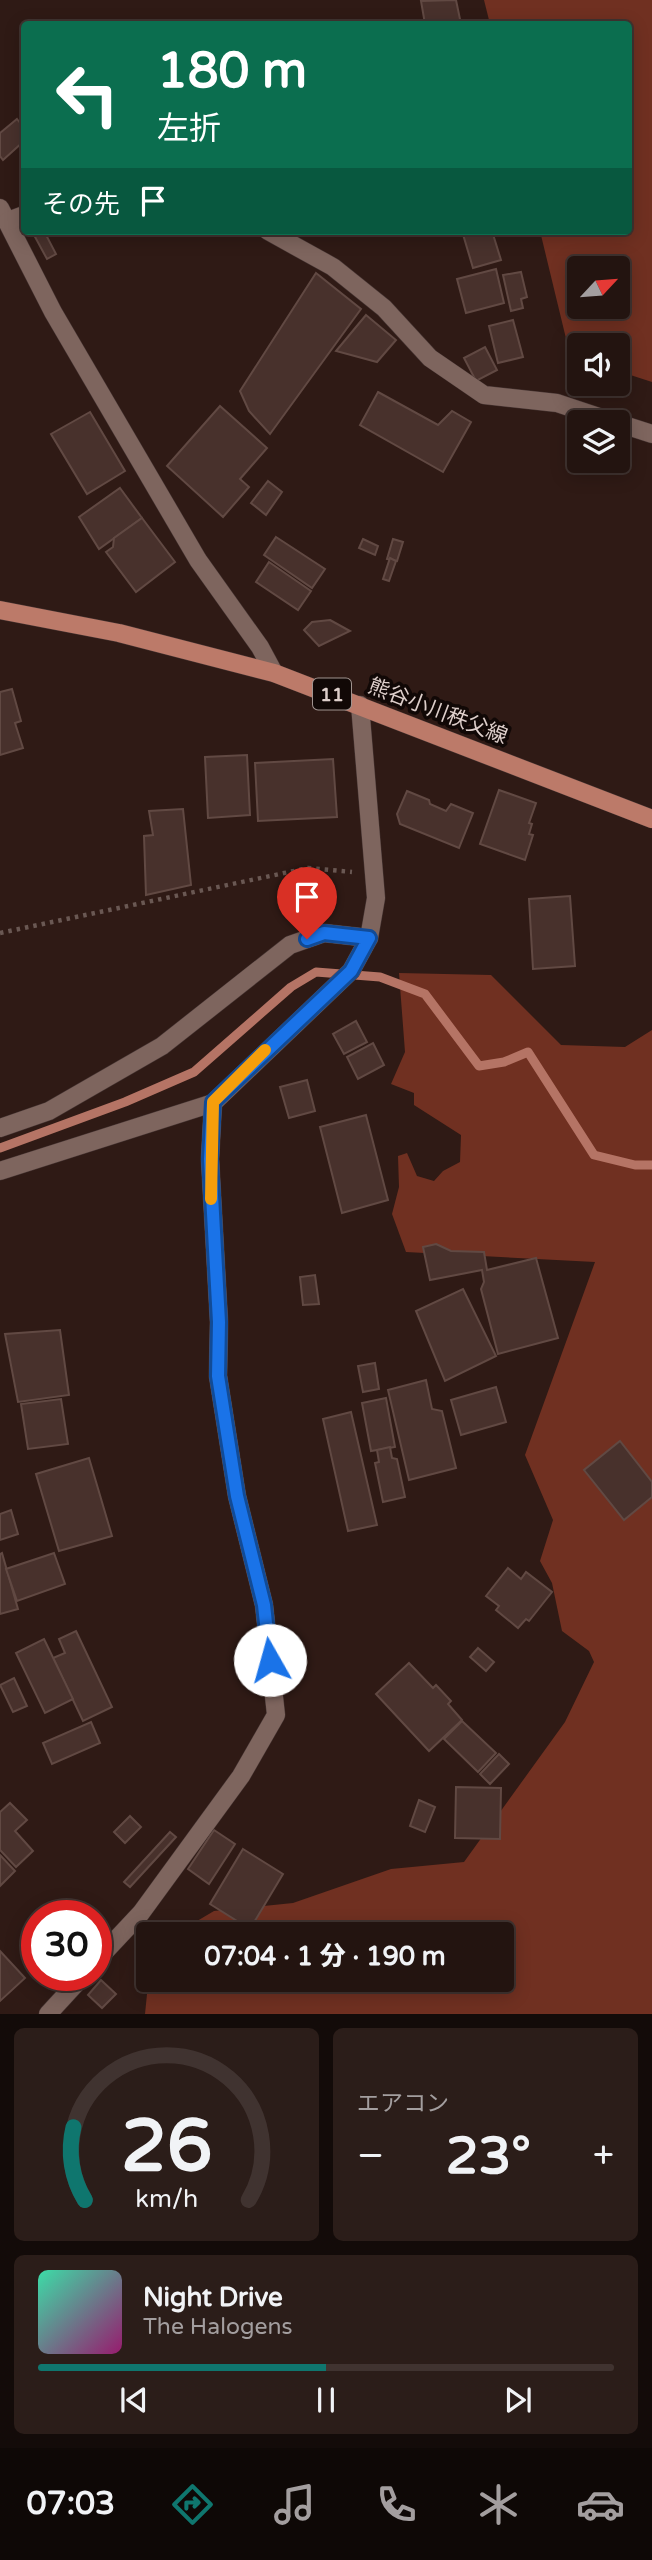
<!DOCTYPE html>
<html lang="ja">
<meta charset="utf-8">
<style>
body{margin:0;font-family:"Varela Round","Noto Sans JP",sans-serif;background:#2b1d19;color:#f1f3f6;height:100vh;display:flex;flex-direction:column;font-size:26px;white-space:nowrap}
*{box-sizing:border-box;margin:0}
p{font-size:23px;color:#a39e9f}
.icon{flex:none;width:38px;height:38px;fill:none;stroke:currentColor;stroke-width:2;stroke-linecap:round;stroke-linejoin:round}
.map{position:relative;height:2014px;overflow:hidden}
.side{display:flex;flex-direction:column;gap:14px;padding:14px;background:#130b09;flex:1}
.side>*{flex:none}
.guide{position:absolute;left:21px;top:21px;width:611px;height:214px;border-radius:7px;box-shadow:0 4px 18px #0003,0 0 0 2px #403330;background:#0b6e4f;color:#fff;overflow:hidden}
.needle{width:46px;rotate:64deg}
.buttons{position:absolute;left:567px;top:256px;display:grid;gap:14px}
.buttons a{display:grid;place-items:center;width:63px;height:63px;border-radius:7px;background:#231410;box-shadow:0 4px 18px #0003,0 0 0 2px #403330;font-size:35px}
.speed{position:absolute;left:21px;top:1900px;display:flex;gap:14px;font-size:35px;font-weight:700;text-align:center}
.speed>*{display:grid;place-content:center;width:91px;height:91px;border-radius:50%;background:#231410;box-shadow:0 4px 18px #0003,0 0 0 2px #403330;line-height:1}
.speed .limit{border:10px solid #d22;background:#fff;color:#111}
.pin{position:absolute;display:grid;place-items:center;width:60px;height:60px;color:#fff;margin:-72px -30px;border-radius:50% 50% 50% 0;rotate:-45deg;box-shadow:0 0 7px #0007}
.pin .icon{rotate:45deg}
.me{position:absolute;width:77px;margin:-38px;rotate:353deg;stroke-linejoin:round;filter:drop-shadow(0 0 5px #0008)}
.turn{display:flex;align-items:center;gap:24px;height:147px;padding:0 21px;font-size:32px}
.turn .icon{width:91px;height:91px;stroke-width:2.5}
.turn b{display:block;font-size:49px;line-height:60px}
.then{display:flex;align-items:center;height:66px;padding:0 21px;background:#0003;gap:14px;font-size:26px}
.big{font-size:52px;font-weight:800;line-height:1.1}
.side .tile{flex:1;display:flex;flex-direction:column;justify-content:center;gap:10px;min-width:0;padding:0 24px;border-radius:10px;background:#2b1d19}
.side .dial{align-items:center;gap:0}
.dial svg{height:182px;overflow:visible;fill:none;stroke:#403330;stroke-width:7;stroke-linecap:round;text-anchor:middle}
.dial text{fill:#f1f3f6;stroke:none}
.song{display:flex;align-items:center;gap:21px}
.cover{width:84px;height:84px;border-radius:10px;background:linear-gradient(135deg,hsl(160 70% 55%),hsl(320 70% 35%))}
.played{height:7px;border-radius:4px;background:linear-gradient(90deg,#0f766e 50%,#403330 50%)}
.keys{display:flex;justify-content:space-around;direction:ltr}
.heat{display:flex;justify-content:space-between;align-items:center;font-size:38px;direction:ltr}
.side .tiles{flex:1;display:grid;gap:14px;grid-template-columns:1fr 1fr}
.tile:last-child{grid-column:span 2}
.trip{position:absolute;left:136px;top:1922px;width:378px;height:70px;border-radius:7px;background:#231410;box-shadow:0 4px 18px #0003,0 0 0 2px #403330;font-weight:800;line-height:70px;text-align:center}
.dock{display:flex;height:112px;justify-content:space-around;align-items:center;background:#0e0806;color:#a39e9f}
.dock .icon{width:49px;height:49px}
.dock .on{color:#0f766e}
.dock b{font-size:32px;color:#f1f3f6}
.map>svg:first-child{display:block}
.green{fill:#703021;fill-rule:evenodd}
.lines{fill:none;stroke-linecap:round;stroke-linejoin:round}
.stream{stroke:#b57465;stroke-width:9}
.building{fill:#48312c;stroke:#614943;stroke-width:2}
.minor-casing{stroke:#463533;stroke-width:19}
.primary-casing{stroke:#463533;stroke-width:19}
.path{stroke:#6a5853;stroke-width:4.5;stroke-dasharray:3.5 5;stroke-linecap:butt}
.minor{stroke:#7e655e;stroke-width:18}
.primary{stroke:#bc7a69;stroke-width:18}
.route-casing{stroke:#114b97;stroke-width:18}
.route{stroke:#1a73e8;stroke-width:12}
.slow{stroke:#f59e0b;stroke-width:12}
.labels{text-anchor:middle;stroke-width:7;stroke-linejoin:round;paint-order:stroke}
.shield{fill:#110806;stroke:#a0938f;stroke-width:2}
.shield-label{font-size:19px;font-weight:bold;fill:#ddceca}
.street-label{font-size:21px;fill:#ddceca;stroke:#110806}
</style>
<div class="map">
<svg width="652" height="2014" viewBox="0 0 652 2014">
<rect width="100%" height="100%" fill="#2f1a15"/>
<g class="green">
<path d="M484 0H652V382L618 371V345H579V358L570 355 540 231H628V24H490ZM579 268H618V306H579Z"/>
<polygon points="399,973 491,975 561,1045 625,1047 652,1030 652,2014 145,2014 149,1974 149,1979 502,1979 502,1934 175,1934 214,1911 293,1903 391,1869 464,1862 565,1722 594,1662 589,1651 562,1631 552,1583 540,1561 553,1520 525,1455 595,1262 406,1252 392,1214 399,1187 398,1156 407,1153 417,1176 434,1181 443,1171 460,1162 461,1135 414,1105 414,1093 391,1084 405,1052"/>
</g>
<g class="lines">
<polyline class="stream" points="0,1148 125,1102 194,1072 291,987 316,972 380,977 425,994 479,1066 504,1062 528,1052 594,1155 635,1165 652,1165"/>
</g>
<g class="building">
<polygon points="456,0 461,24 425,24 421,1"/>
<polygon points="17,119 24,128 24,141 3,160 0,156 0,133"/>
<polygon points="44,231 56,254 47,259 34,235"/>
<polygon points="462,231 492,231 501,260 473,268"/>
<polygon points="496,269 504,303 466,313 457,279"/>
<polygon points="521,272 527,297 521,299 523,308 511,311 503,275"/>
<polygon points="316,273 361,309 270,434 249,411 240,391"/>
<polygon points="366,315 396,340 377,362 336,351"/>
<polygon points="513,320 523,357 498,363 489,326"/>
<polygon points="485,347 497,370 476,381 464,358"/>
<polygon points="378,392 438,425 452,411 471,422 443,472 360,425"/>
<polygon points="220,406 267,448 240,479 249,487 223,517 167,466"/>
<polygon points="90,412 125,471 87,494 51,434"/>
<polygon points="268,481 282,492 266,515 251,503"/>
<polygon points="120,488 142,518 99,549 79,517"/>
<polygon points="142,518 175,562 136,592 106,552 113,547 114,538"/>
<polygon points="276,537 325,569 312,588 264,555"/>
<polygon points="363,539 378,546 375,555 359,548"/>
<polygon points="393,539 403,542 397,561 387,559"/>
<polygon points="390,558 396,561 389,581 383,579"/>
<polygon points="269,562 311,591 298,610 256,582"/>
<polygon points="330,620 350,631 319,646 304,630 312,622"/>
<polygon points="12,689 21,721 15,723 23,748 0,755 0,692"/>
<polygon points="247,755 250,815 208,818 205,757"/>
<polygon points="333,759 337,817 258,821 255,763"/>
<polygon points="499,790 536,803 529,823 532,824 529,834 533,835 525,860 480,844"/>
<polygon points="407,791 429,800 430,804 446,811 451,804 473,813 459,848 400,824 397,814"/>
<polygon points="183,809 191,885 146,895 144,836 153,835 149,811"/>
<polygon points="570,896 575,966 533,969 529,899"/>
<polygon points="356,1021 367,1042 344,1054 333,1034"/>
<polygon points="373,1043 384,1065 358,1079 347,1057"/>
<polygon points="307,1080 315,1111 289,1118 280,1087"/>
<polygon points="366,1115 388,1200 342,1213 320,1127"/>
<polygon points="436,1244 451,1251 484,1252 487,1270 536,1258 558,1338 498,1354 481,1289 484,1282 482,1270 430,1280 423,1247"/>
<polygon points="315,1275 319,1304 303,1305 300,1277"/>
<polygon points="463,1289 496,1356 445,1381 416,1311"/>
<polygon points="60,1330 69,1395 18,1402 5,1334"/>
<polygon points="375,1363 379,1389 363,1392 358,1366"/>
<polygon points="426,1380 432,1409 442,1411 456,1468 409,1480 388,1390"/>
<polygon points="496,1387 506,1422 461,1435 451,1400"/>
<polygon points="386,1398 395,1447 371,1451 362,1403"/>
<polygon points="61,1399 68,1444 28,1449 21,1404"/>
<polygon points="351,1412 377,1525 348,1531 323,1419"/>
<polygon points="620,1441 652,1482 652,1497 624,1520 584,1470"/>
<polygon points="390,1447 392,1458 397,1459 405,1497 383,1502 375,1463 379,1462 377,1450"/>
<polygon points="89,1458 112,1536 59,1551 36,1474"/>
<polygon points="11,1510 18,1534 0,1540 0,1514"/>
<polygon points="2,1553 18,1609 0,1614 0,1554"/>
<polygon points="54,1553 65,1584 17,1601 6,1569"/>
<polygon points="508,1568 521,1579 526,1572 552,1592 529,1621 526,1619 518,1628 496,1610 499,1606 486,1596"/>
<polygon points="76,1631 112,1707 83,1721 53,1658 65,1653 59,1639"/>
<polygon points="44,1639 73,1699 45,1713 16,1653"/>
<polygon points="478,1648 494,1662 486,1671 470,1657"/>
<polygon points="409,1663 433,1688 436,1685 451,1701 448,1704 462,1720 429,1751 376,1694"/>
<polygon points="14,1678 27,1706 13,1712 0,1685"/>
<polygon points="462,1721 496,1753 478,1772 444,1739"/>
<polygon points="91,1722 100,1743 52,1764 43,1743"/>
<polygon points="499,1754 509,1764 490,1784 480,1774"/>
<polygon points="456,1787 501,1788 500,1839 455,1838"/>
<polygon points="419,1800 435,1807 425,1832 410,1826"/>
<polygon points="10,1803 27,1820 15,1831 33,1851 16,1867 0,1850 0,1812"/>
<polygon points="130,1816 141,1827 125,1843 114,1832"/>
<polygon points="214,1830 235,1844 209,1884 188,1869"/>
<polygon points="170,1832 176,1837 130,1887 124,1882"/>
<polygon points="243,1849 283,1874 250,1929 210,1904"/>
<polygon points="0,1855 15,1871 0,1886"/>
<polygon points="0,1951 25,1978 0,2001"/>
<polygon points="101,1980 116,1994 102,2008 88,1995"/>
</g>
<g class="lines">
<defs>
<g id="minor">
<polyline points="0,208 53,312 198,560 260,647 274,673"/>
<polyline points="8,221 24,215"/>
<polyline points="268,231 333,267 384,308 430,358 484,395 557,403 614,422"/>
<polyline points="618,423 652,434"/>
<polyline points="0,1128 49,1111 162,1046 290,945 324,933 369,938"/>
<polyline points="0,1171 213,1103 351,971 369,938 376,898 360,705"/>
<polyline points="96,1961 141,1913 241,1776 276,1715 264,1605 237,1496 218,1376 219,1322 210,1159 213,1103"/>
<polyline points="48,2014 83,1976"/>
</g>
<polyline id="primary" points="0,610 119,633 274,673 652,819"/>
</defs>
<use href="#minor" class="minor-casing"/>
<use href="#primary" class="primary-casing"/>
<polyline class="path" points="0,933 308,868 352,872"/>
<use href="#minor" class="minor"/>
<use href="#primary" class="primary"/>
</g>
<g class="lines">
<defs>
<polyline id="route" points="270,1660 264,1605 237,1496 218,1376 219,1322 210,1159 213,1102 351,971 369,938 324,933 307,939"/>
</defs>
<use href="#route" class="route-casing"/>
<use href="#route" class="route"/>
<polyline class="slow" points="211,1199 213,1102 265,1050"/>
</g>
<g class="labels">
<rect class="shield" x="313" y="678.5" width="38" height="31" rx="5"/>
<g class="shield-label">
<text x="332" y="701">11</text>
</g>
<g class="street-label">
<text transform="translate(438 711) rotate(21)" y="7">熊谷小川秩父線</text>
</g>
</g>
</svg>
<div class="buttons">
<a><svg class="needle" viewBox="-14 -14 28 28"><path d="M0-13l5 13h-10z" fill="#e53935"/><path d="M0 13l5-13h-10z" fill="#a39e9f"/></svg></a>
<a><svg class="icon" aria-label="sound" viewBox="0 0 24 24"><path d="M4 9h4l5-4v14l-5-4H4zM17 9q2 3 0 6"/></svg></a>
<a><svg class="icon" aria-label="layers" viewBox="0 0 24 24"><path d="M12 4l9 5-9 5-9-5zM3 14l9 5 9-5"/></svg></a>
</div>
<div class="speed"><div class="limit">30</div></div>
<div class="pin" style="left:307px;top:939px;background:#d93025"><svg class="icon" aria-label="arrive" viewBox="0 0 24 24"><path d="M6 21V4h12l-3 4 3 4H6"/></svg></div>
<svg class="me" style="left:270px;top:1660px" viewBox="-20 -20 40 40"><circle r="19" fill="#fff"/><path d="M0-13L10 11 0 6-10 11z" fill="#1a73e8"/></svg>
<div class="trip">07:04 · 1 分 · 190 m</div>
<div class="guide">
<div class="turn"><svg class="icon" aria-label="left" viewBox="0 0 24 24"><path d="M17 20v-9H6M10 6l-5 5 5 5"/></svg><div><b>180 m</b>左折</div></div>
<div class="then">その先<svg class="icon" aria-label="arrive" viewBox="0 0 24 24"><path d="M6 21V4h12l-3 4 3 4H6"/></svg></div>
</div>
</div>
<section class="side">
<div class="tiles">
<div class="tile dial"><svg viewBox="0 0 100 80">
<path d="M14 69A42 42 0 1 1 86 69"/>
<path d="M14 69A42 42 0 0 1 9 37" stroke="#0f766e"/>
<text x="50" y="56" font-size="32" font-weight="700">26</text>
<text x="50" y="72" font-size="11">km/h</text>
</svg></div>
<div class="tile"><p>エアコン</p>
<div class="heat"><a>−</a><b class="big">23°</b><a>+</a></div>
</div>
<div class="tile">
<div class="song"><i class="cover"></i><div><b>Night Drive</b><p>The Halogens</p></div></div>
<div class="played"></div>
<div class="keys"><svg class="icon" aria-label="previous" viewBox="0 0 24 24"><path d="M18 5L8 12l10 7zM5 5v14"/></svg><svg class="icon" aria-label="pause" viewBox="0 0 24 24"><path d="M8 5v14M16 5v14"/></svg><svg class="icon" aria-label="next" viewBox="0 0 24 24"><path d="M6 5l10 7-10 7zM19 5v14"/></svg></div>
</div>
</div>
</section>
<nav class="dock">
<b>07:03</b>
<svg class="icon on" aria-label="directions" viewBox="0 0 24 24"><path d="M12 3l9 9-9 9-9-9zM9 14v-3h6M13 9l2 2-2 2"/></svg>
<svg class="icon" aria-label="music" viewBox="0 0 24 24"><path d="M9 18V5l10-2v13"/><circle cx="6" cy="18" r="3"/><circle cx="16" cy="16" r="3"/></svg>
<svg class="icon" aria-label="phone" viewBox="0 0 24 24"><path d="M5 4h4l2 5-3 2q2 4 5 5l2-3 5 2v4C11 20 4 13 5 4z"/></svg>
<svg class="icon" aria-label="climate" viewBox="0 0 24 24"><path d="M12 3v18M4 7l16 10M4 17L20 7"/></svg>
<svg class="icon" aria-label="car" viewBox="0 0 24 24"><path d="M5 17H2v-5l4-1 3-4h7l3 4 3 1v5h-3M9 17h6M6 11h13"/><circle cx="7" cy="17" r="2"/><circle cx="17" cy="17" r="2"/></svg>
</nav>
